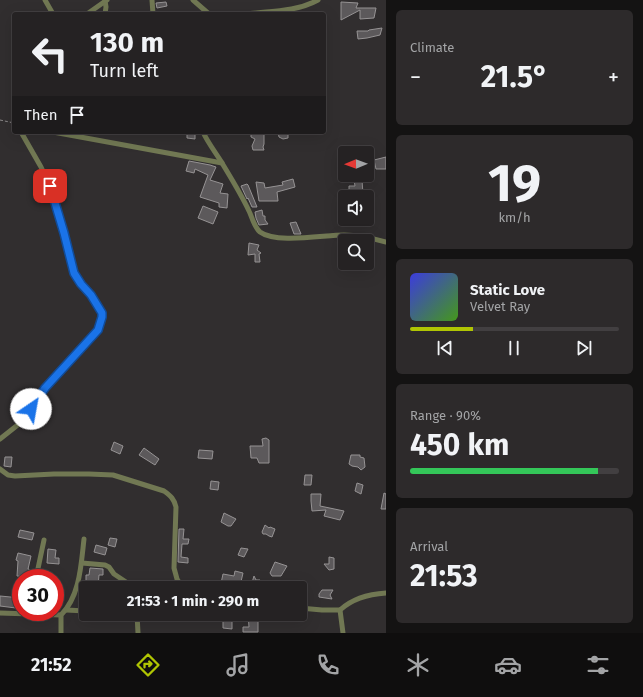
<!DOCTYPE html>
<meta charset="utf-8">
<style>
body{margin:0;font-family:"Fira Sans",sans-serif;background:#2d2a2b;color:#f1f3f6;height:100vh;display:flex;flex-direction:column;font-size:15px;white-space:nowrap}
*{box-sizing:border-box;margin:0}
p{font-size:13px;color:#a3a4a6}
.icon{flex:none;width:22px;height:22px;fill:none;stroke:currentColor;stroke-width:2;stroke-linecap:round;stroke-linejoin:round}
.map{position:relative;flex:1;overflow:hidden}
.sheet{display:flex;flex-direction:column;gap:10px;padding:10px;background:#141313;width:257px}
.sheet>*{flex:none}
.guide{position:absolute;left:12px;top:12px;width:314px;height:122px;border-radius:4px;box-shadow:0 4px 16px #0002,0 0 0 1px #423f41;background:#252223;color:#f1f3f6;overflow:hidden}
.needle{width:26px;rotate:269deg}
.fabs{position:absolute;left:338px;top:146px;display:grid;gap:8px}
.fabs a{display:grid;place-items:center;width:36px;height:36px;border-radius:4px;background:#252223;box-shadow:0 4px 16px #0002,0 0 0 1px #423f41;font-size:20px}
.speed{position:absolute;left:12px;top:569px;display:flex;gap:8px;font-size:20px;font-weight:700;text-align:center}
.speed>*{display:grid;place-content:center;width:52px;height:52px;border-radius:50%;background:#252223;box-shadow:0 4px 16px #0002,0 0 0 1px #423f41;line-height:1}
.speed .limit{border:6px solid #d22;background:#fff;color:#111}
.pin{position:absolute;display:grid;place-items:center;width:34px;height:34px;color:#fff;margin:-17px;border-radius:8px;box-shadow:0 2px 6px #0006}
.me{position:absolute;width:44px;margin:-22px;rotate:33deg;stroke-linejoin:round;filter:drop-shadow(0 0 3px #0008)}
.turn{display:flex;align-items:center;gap:14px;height:84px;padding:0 12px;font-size:18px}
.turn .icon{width:52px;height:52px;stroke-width:2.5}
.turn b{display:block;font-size:28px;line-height:34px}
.then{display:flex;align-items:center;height:38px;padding:0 12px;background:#0003;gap:8px;font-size:15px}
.big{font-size:30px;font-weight:700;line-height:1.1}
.sheet .card{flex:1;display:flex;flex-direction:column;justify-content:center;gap:6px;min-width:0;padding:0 14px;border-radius:6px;background:#2d2a2b}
.sheet .dial{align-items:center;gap:0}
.dial b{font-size:52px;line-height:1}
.song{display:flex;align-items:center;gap:12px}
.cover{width:48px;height:48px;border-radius:6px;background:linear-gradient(135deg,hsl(240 70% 55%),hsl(100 70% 35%))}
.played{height:4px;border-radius:2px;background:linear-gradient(90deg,#b0c503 30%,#423f41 30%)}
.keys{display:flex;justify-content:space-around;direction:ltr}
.heat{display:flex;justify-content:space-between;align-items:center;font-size:22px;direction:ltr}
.charge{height:6px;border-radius:3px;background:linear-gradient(90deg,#34c759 90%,#423f41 0)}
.trip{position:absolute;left:79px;top:581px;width:228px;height:40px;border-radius:4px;background:#252223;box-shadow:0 4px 16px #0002,0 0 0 1px #423f41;font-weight:700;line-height:40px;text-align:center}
.menu{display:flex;height:64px;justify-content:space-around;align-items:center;background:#0f0e0e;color:#a3a4a6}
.menu .icon{width:28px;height:28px}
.menu .active{color:#b0c503}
.menu b{font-size:18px;color:#f1f3f6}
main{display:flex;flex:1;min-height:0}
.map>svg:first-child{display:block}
.building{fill:#5c595b;stroke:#969394}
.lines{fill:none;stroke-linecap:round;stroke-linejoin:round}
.path{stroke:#8c898a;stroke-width:1;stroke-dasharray:3 2;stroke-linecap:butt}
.street{stroke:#717853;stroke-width:5}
.route-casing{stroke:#114b97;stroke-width:10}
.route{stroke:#1a73e8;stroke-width:7}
</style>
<main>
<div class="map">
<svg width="386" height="633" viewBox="0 0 386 633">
<rect width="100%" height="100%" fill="#312e2f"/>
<g class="building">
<polygon points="166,2 167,6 157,8 156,3"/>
<polygon points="341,2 358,3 356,8 376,8 374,18 360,19 360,10 341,20"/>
<polygon points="382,28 380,35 367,38 358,39 357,31 368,31 369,30"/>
<polygon points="187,132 195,132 195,139 187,138"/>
<polygon points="251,132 264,132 264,144 263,147 264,150 253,150 252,146 255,139 251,137"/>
<polygon points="278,132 288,132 288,138 283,139 279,137"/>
<polygon points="386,157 386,169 376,169 374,160"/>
<polygon points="189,161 210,165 216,167 210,180 223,184 220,193 228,194 227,208 219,207 219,203 200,197 208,175 195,169 194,173 186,171"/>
<polygon points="293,179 295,187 277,192 278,201 259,201 256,182 264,183 265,188 283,185 282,182"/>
<polygon points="354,180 362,180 363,194 349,193 349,186 355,186"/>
<polygon points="247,184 248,185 257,207 252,207 248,198 247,199 241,186"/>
<polygon points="203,206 218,212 213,224 198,218"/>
<polygon points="262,210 263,216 265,216 265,220 268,224 259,225 256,218 255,212"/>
<polygon points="296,222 301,234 294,234 290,223"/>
<polygon points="249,243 259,245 257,250 261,253 259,254 260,262 255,262 255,254 248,255"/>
<polygon points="266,438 269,440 269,463 259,463 257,458 251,458 250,446 263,446 262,439"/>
<polygon points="114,442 123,446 120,454 111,450"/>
<polygon points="144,448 159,459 155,465 139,455"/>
<polygon points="199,450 213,451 212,459 198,458"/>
<polygon points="351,455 360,455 360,457 364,458 365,467 361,470 358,467 352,466 349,464"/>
<polygon points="5,457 12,457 11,467 4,466"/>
<polygon points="305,475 312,475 311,485 304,485"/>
<polygon points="211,481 219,482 218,490 210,489"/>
<polygon points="357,483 363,485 361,494 355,491"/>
<polygon points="384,493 386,494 386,509 381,509"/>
<polygon points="311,494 321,494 320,506 344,511 340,520 324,516 326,510 312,511 311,501"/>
<polygon points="224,513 236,519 231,526 228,526 221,522"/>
<polygon points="265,525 269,528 270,527 275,529 272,537 269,536 266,534 263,534 262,532"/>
<polygon points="179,529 184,529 183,539 189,539 188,544 182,544 181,557 188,558 188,563 178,562"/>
<polygon points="20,530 34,533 32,540 18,537"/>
<polygon points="110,538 117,539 115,547 108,545"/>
<polygon points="96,545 107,548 105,555 94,552"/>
<polygon points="241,548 248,549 244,557 238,555"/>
<polygon points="48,549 56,550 55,558 59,558 59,564 47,563"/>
<polygon points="18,553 31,556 28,569 29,569 29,577 17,576 18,561 16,560"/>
<polygon points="329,557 334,558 334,569 329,570 324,564 329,564"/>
<polygon points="275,562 287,566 281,576 272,576 270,573"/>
<polygon points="90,568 103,569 103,575 99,575 98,587 92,586 92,582 86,582 86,575 89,575"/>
<polygon points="235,571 243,573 240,586 227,581 226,588 220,588 223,574 234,576"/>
<polygon points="254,576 256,580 260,580 258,588 254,588 251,586"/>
<polygon points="322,590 333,590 330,595 332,599 319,597 319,594"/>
<polygon points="0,596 21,598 21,606 16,604 16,608 0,606"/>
<polygon points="248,614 269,614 269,619 258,620 258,632 243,632 243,627 249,627"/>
<polygon points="223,615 232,615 232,629 223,628"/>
</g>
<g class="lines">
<polyline class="path" points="0,120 14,123"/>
<g class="street">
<polyline points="45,0 53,14"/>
<polyline points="152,0 153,14"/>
<polyline points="193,0 209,14"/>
<polyline points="105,1 106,7 105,14"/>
<polyline points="87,14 107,0"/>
<path d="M246 14C271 11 296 12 318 0"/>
<polyline points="53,132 222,163"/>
<path d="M203 132C208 143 216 153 222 163 231 178 241 194 249 211 252 217 254 227 260 232 276 244 324 235 344 235 358 235 372 238 386 242"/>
<polyline points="0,439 24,420 45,388 98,330 102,317 102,313 91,295 81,284 74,273 64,233 50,186 41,167 21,132"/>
<path d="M0 469 8 475 15 476 54 474H89L113 475 164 491C171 496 174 499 176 507L174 568 177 579 182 587"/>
<polyline points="82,563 105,565 109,567 114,574 132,586 136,588"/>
<polyline points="36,578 44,540"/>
<polyline points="157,588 182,587 183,588"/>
<polyline points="300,608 322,610 340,610"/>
<polyline points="66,610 86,611"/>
<polyline points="0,613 61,615"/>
<polyline points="137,614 138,633"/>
<path d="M61 633V615C80 596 81 565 84 539"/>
<path d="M343 633 340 610C352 599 370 594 386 593"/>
</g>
</g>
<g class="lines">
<defs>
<polyline id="route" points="31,409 45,388 98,330 102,317 102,313 91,295 81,284 74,273 64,233 50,186"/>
</defs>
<use href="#route" class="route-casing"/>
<use href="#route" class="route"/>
</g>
</svg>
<div class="fabs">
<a><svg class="needle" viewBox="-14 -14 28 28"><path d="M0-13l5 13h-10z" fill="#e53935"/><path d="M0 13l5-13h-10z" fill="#a3a4a6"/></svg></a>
<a><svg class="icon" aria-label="sound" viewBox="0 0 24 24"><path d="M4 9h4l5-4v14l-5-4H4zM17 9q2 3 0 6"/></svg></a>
<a><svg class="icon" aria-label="search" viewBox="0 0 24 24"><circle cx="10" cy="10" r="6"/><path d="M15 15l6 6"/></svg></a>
</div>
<div class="speed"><div class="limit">30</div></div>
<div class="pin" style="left:50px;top:186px;background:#d93025"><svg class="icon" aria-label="arrive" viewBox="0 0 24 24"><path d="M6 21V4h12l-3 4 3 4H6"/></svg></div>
<svg class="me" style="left:31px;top:409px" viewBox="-20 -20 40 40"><circle r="19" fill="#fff"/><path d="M0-13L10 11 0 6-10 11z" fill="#1a73e8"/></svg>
<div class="trip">21:53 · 1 min · 290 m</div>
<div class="guide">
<div class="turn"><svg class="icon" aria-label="left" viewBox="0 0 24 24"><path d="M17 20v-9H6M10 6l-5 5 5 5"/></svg><div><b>130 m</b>Turn left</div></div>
<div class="then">Then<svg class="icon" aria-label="arrive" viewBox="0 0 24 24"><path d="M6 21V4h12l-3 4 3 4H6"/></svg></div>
</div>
</div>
<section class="sheet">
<div class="card"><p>Climate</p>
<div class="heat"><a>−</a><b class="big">21.5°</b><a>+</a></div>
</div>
<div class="card dial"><b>19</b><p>km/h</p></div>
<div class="card">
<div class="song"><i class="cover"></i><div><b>Static Love</b><p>Velvet Ray</p></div></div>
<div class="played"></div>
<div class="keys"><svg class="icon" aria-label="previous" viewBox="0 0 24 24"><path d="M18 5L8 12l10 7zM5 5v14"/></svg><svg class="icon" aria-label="pause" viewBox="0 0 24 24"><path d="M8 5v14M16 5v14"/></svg><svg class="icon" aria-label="next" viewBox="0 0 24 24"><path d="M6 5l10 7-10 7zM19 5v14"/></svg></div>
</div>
<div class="card"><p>Range · 90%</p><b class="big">450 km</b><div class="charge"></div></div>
<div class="card"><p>Arrival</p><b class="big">21:53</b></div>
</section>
</main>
<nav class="menu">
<b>21:52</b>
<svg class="icon active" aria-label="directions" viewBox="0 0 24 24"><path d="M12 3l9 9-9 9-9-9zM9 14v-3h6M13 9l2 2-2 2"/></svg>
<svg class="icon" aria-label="music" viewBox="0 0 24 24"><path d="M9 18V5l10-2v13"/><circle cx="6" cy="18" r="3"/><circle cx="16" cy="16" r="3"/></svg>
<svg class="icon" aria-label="phone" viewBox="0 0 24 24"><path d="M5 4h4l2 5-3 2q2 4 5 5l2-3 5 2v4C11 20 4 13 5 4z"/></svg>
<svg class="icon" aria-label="climate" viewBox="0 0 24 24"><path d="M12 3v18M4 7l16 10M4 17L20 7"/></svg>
<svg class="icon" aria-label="car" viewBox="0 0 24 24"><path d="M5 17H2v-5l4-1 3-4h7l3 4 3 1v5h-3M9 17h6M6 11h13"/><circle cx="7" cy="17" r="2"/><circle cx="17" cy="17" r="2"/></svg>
<svg class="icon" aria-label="filters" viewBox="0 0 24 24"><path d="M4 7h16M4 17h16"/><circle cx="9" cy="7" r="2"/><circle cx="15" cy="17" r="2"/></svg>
</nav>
